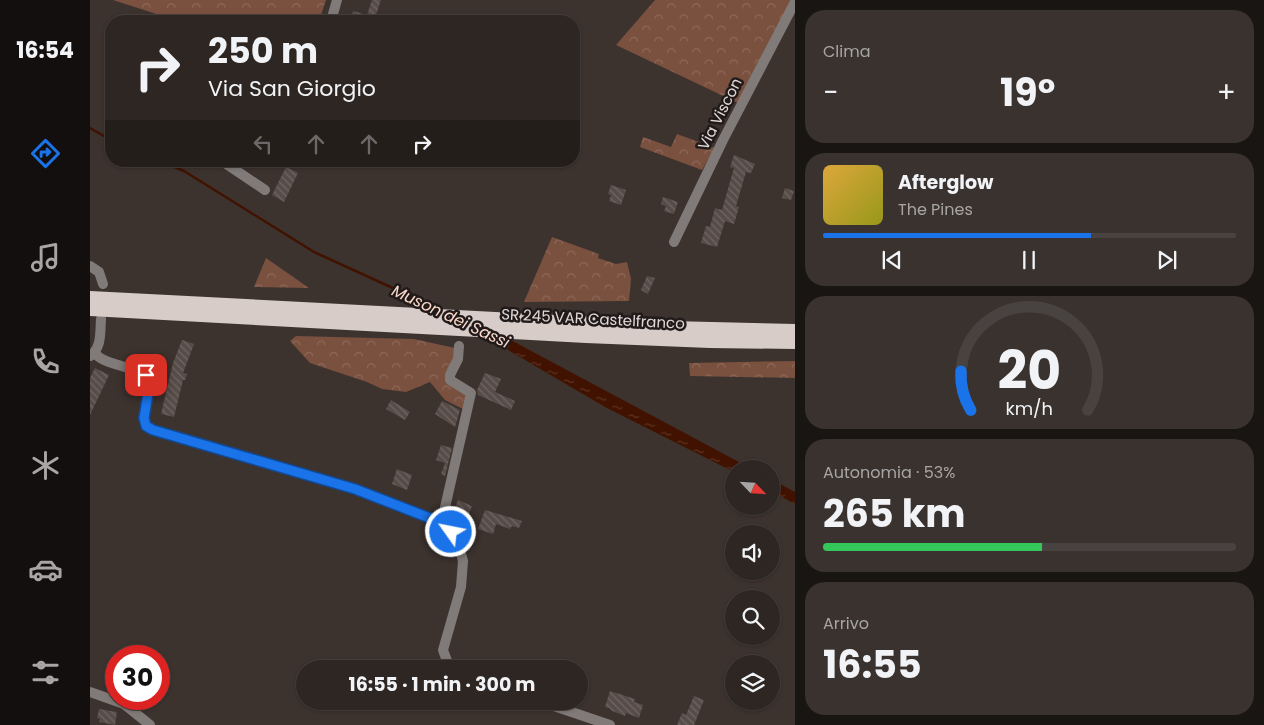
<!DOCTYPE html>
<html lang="it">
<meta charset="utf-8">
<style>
body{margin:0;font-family:Poppins,sans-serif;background:#39322f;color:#f1f3f6;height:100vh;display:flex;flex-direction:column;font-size:19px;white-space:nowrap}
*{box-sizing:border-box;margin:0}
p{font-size:16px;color:#a7a5a5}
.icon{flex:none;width:28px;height:28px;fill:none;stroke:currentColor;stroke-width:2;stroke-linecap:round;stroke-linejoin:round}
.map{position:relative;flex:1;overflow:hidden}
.panel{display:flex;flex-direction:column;gap:10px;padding:10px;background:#191513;width:469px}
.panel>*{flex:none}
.guide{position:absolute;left:15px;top:15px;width:475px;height:152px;border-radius:20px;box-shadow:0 1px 4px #0004,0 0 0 1px #484340;background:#2d2622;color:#f1f3f6;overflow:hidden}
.needle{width:32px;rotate:115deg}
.fabs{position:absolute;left:635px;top:460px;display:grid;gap:10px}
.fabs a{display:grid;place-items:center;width:55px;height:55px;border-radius:50%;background:#2d2622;box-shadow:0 1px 4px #0004,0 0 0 1px #484340;font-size:25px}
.speed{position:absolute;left:15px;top:645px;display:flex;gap:10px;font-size:25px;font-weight:700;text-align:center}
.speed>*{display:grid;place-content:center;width:65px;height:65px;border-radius:50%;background:#2d2622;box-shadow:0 1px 4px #0004,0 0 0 1px #484340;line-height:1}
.speed .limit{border:8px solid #d22;background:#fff;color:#111}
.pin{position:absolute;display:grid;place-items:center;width:42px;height:42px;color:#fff;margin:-21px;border-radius:10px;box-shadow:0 2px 8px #0006}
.me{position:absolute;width:55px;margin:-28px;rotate:303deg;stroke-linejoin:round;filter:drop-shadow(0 0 4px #0008)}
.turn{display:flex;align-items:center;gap:18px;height:105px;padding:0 20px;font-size:22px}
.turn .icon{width:65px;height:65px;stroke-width:2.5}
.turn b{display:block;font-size:35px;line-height:42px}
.lanes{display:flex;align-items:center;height:48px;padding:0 20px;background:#0003;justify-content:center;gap:25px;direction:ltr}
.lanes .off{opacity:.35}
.big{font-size:38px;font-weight:700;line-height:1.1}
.panel .tile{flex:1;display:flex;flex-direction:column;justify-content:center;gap:8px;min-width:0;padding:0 18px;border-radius:20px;background:#39322f}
.panel .dial{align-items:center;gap:0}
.dial svg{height:130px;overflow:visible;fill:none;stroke:#484340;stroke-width:7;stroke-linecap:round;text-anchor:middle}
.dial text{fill:#f1f3f6;stroke:none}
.song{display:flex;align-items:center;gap:15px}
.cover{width:60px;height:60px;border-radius:8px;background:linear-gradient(135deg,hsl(40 70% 55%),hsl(60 70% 35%))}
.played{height:5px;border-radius:2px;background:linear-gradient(90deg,#1a73e8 65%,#484340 65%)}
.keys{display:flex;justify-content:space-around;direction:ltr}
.heat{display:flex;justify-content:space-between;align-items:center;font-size:28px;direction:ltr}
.charge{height:8px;border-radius:4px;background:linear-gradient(90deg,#34c759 53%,#484340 0)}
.trip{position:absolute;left:206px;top:660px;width:292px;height:50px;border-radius:25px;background:#2d2622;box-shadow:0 1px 4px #0004,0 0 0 1px #484340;font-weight:700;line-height:50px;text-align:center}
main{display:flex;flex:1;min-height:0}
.tabs{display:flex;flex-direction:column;width:90px;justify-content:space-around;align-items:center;background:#120f0e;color:#a7a5a5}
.tabs .icon{width:35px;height:35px}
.tabs .current{color:#1a73e8}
.tabs b{font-size:22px;color:#f1f3f6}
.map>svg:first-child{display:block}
.forest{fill:url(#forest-crowns)}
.water{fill:url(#water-ripples)}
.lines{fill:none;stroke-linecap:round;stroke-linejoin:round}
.stream{stroke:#411200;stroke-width:2.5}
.building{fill:url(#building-back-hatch)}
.minor{stroke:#807a78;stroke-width:10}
.tertiary{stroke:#807a78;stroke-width:10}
.trunk{stroke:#d8ccc8;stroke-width:14}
.route-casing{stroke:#114b97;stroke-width:12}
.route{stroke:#1a73e8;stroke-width:9}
.labels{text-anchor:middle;stroke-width:5;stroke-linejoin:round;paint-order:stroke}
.street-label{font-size:15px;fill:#e0d9d7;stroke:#201b1a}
.water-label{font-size:16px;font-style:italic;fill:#fddacb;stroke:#201b1a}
</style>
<main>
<nav class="tabs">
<b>16:54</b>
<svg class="icon current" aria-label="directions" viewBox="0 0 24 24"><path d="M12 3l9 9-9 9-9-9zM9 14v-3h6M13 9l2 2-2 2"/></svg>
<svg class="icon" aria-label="music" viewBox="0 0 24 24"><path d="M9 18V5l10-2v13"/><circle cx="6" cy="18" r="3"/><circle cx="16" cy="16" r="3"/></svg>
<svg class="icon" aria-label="phone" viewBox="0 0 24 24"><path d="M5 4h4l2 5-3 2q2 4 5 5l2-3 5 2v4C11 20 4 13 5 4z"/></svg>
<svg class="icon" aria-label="climate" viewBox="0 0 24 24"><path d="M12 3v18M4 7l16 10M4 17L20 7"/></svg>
<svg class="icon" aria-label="car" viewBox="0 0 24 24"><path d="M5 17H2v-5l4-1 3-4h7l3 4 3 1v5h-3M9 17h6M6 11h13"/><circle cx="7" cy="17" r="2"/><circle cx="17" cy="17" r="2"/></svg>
<svg class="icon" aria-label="filters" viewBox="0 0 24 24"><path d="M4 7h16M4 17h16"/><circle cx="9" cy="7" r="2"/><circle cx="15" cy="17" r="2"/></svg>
</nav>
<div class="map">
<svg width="706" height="725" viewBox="0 0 706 725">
<defs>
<pattern id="forest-crowns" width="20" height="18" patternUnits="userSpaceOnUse" patternTransform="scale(1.25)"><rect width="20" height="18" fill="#7a503f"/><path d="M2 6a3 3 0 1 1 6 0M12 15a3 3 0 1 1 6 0" fill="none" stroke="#8d695a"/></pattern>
<pattern id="water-ripples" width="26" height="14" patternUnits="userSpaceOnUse" patternTransform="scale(1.25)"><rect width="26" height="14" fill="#411200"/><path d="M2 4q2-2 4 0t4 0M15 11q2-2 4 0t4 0" fill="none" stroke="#5c3424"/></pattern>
<pattern id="building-back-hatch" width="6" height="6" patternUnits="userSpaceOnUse" patternTransform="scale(1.25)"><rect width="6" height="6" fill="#574c48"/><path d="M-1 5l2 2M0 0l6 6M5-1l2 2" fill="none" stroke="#6f6562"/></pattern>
</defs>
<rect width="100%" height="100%" fill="#3c322e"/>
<g class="forest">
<polygon points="23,0 236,0 229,21 88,21"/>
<polygon points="565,0 702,0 648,103 526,45"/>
<polygon points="587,134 625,148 612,170 550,147 553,137 581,147"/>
<polygon points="462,237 509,254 508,258 526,264 537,262 541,279 539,301 434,302"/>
<polygon points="176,258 219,288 164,287"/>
<polygon points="206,336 324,339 365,348 364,358 356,377 377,394 373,409 355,400 340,382 316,392 292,389 277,382 220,363 200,341"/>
<polygon points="705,361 705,378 600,376 599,363"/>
</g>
<g class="water">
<polygon points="396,337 417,338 662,469 644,469 644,472 515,407"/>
<polygon points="681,479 705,492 705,504 681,491"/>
</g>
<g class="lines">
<g class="stream">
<polyline points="0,128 21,140"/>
<polyline points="70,161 94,171 224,252 351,310"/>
</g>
</g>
<g class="building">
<polygon points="282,0 291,0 285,18 291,19 291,21 260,21 263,11 277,15"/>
<polygon points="644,155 665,164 661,173 656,172 646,206 649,207 644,224 635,221 627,247 611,243 616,226 620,227 625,208 632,210 644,168 640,167"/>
<polygon points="196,167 208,173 194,202 182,195"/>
<polygon points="521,185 536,190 531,205 519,201 521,195 518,194"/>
<polygon points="695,188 704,191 701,200 692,198"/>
<polygon points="573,197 588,202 584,214 574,211 576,206 571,204"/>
<polygon points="557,276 565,278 558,294 551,290"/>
<polygon points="92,340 104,344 93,373 97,374 95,380 93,380 84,417 71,414 83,363"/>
<polygon points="5,368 19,375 0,415 0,378"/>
<polygon points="395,373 411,379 405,392 425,401 421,410 388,395 387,390"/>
<polygon points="301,400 320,412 315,420 296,409"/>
<polygon points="352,401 370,410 365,427 345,414"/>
<polygon points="351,445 362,448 355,476 351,474 355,463 346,460"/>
<polygon points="307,469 322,475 317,490 302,484"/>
<polygon points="368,500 382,506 376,521 362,516"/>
<polygon points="395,510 432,521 429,528 422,526 420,529 406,524 403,534 388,529"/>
<polygon points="520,691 545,699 544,702 553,705 549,718 536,713 535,716 520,710 521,709 515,707"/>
<polygon points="604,696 614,700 604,725 587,725 592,713 596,715"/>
<polygon points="9,709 27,712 25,725 9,722 10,719 7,718"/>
</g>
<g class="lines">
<g class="minor">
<polyline points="241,21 247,0"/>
<polyline points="132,161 175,190"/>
<polyline points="584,242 633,140 706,0"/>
<path d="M4 353C20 369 48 364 60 381L54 418 56 426 63 430 265 489 355 524 367 539 373 561 371 587 353 650 360 669"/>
<polyline points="355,524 354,512 381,393 360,380 360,375 368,359 369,346"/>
<polyline points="449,701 520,725"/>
</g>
<g class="tertiary">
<polyline points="0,266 9,272 13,284"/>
<path d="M0 356C12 348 10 332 11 319"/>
<polyline points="0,692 34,704 60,725"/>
</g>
<g class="trunk">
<polyline points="0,298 580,328 706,331"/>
<polyline points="0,309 496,336 620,341 706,342"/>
</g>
</g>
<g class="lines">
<defs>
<polyline id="route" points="56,375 60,381 54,418 56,426 63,430 265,489 355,524 361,532"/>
</defs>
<use href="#route" class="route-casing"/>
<use href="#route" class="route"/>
</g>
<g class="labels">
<g class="street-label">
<text transform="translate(630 114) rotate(-63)" y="5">Via Viscon</text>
<text transform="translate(503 319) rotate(3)" y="5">SR 245 VAR Castelfranco</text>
</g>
<g class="water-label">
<text transform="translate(361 316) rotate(25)" y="6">Muson dei Sassi</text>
</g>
</g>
</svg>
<div class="fabs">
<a><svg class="needle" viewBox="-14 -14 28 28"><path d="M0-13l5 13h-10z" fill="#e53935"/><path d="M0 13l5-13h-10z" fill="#a7a5a5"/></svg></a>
<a><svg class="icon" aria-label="sound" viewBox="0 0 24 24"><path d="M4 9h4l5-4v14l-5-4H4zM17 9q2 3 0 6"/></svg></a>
<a><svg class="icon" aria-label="search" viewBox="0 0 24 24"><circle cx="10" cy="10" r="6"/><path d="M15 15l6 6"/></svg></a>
<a><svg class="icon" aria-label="layers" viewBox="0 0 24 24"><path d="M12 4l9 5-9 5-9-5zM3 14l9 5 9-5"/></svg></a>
</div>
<div class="speed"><div class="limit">30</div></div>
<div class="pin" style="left:56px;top:375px;background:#d93025"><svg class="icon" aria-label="arrive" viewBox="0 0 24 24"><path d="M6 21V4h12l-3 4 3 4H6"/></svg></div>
<svg class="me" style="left:361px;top:532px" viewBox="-20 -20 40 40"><circle r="17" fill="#1a73e8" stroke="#fff" stroke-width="3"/><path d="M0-11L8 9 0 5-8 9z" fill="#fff"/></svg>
<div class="trip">16:55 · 1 min · 300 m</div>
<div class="guide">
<div class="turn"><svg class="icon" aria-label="right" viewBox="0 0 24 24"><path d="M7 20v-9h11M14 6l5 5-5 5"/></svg><div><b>250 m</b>Via San Giorgio</div></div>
<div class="lanes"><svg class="icon off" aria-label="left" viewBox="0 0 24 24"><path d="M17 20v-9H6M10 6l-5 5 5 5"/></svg><svg class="icon off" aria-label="ahead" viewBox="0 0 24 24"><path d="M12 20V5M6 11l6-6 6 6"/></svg><svg class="icon off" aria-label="ahead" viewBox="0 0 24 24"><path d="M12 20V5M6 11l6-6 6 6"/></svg><svg class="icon" aria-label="right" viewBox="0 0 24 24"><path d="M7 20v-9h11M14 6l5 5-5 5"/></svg></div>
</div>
</div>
<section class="panel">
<div class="tile"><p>Clima</p>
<div class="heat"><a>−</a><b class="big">19°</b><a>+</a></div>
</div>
<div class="tile">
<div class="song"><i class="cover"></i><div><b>Afterglow</b><p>The Pines</p></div></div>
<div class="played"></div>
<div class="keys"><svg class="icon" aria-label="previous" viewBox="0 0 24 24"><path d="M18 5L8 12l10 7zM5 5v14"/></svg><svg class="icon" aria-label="pause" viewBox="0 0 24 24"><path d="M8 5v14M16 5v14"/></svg><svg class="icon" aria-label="next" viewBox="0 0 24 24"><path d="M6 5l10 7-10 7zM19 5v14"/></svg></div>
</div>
<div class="tile dial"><svg viewBox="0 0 100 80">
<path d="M14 69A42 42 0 1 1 86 69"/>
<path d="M14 69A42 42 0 0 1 8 45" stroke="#1a73e8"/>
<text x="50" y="56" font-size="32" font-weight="700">20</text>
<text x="50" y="72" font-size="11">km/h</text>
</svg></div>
<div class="tile"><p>Autonomia · 53%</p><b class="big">265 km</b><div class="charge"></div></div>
<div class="tile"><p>Arrivo</p><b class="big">16:55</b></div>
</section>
</main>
